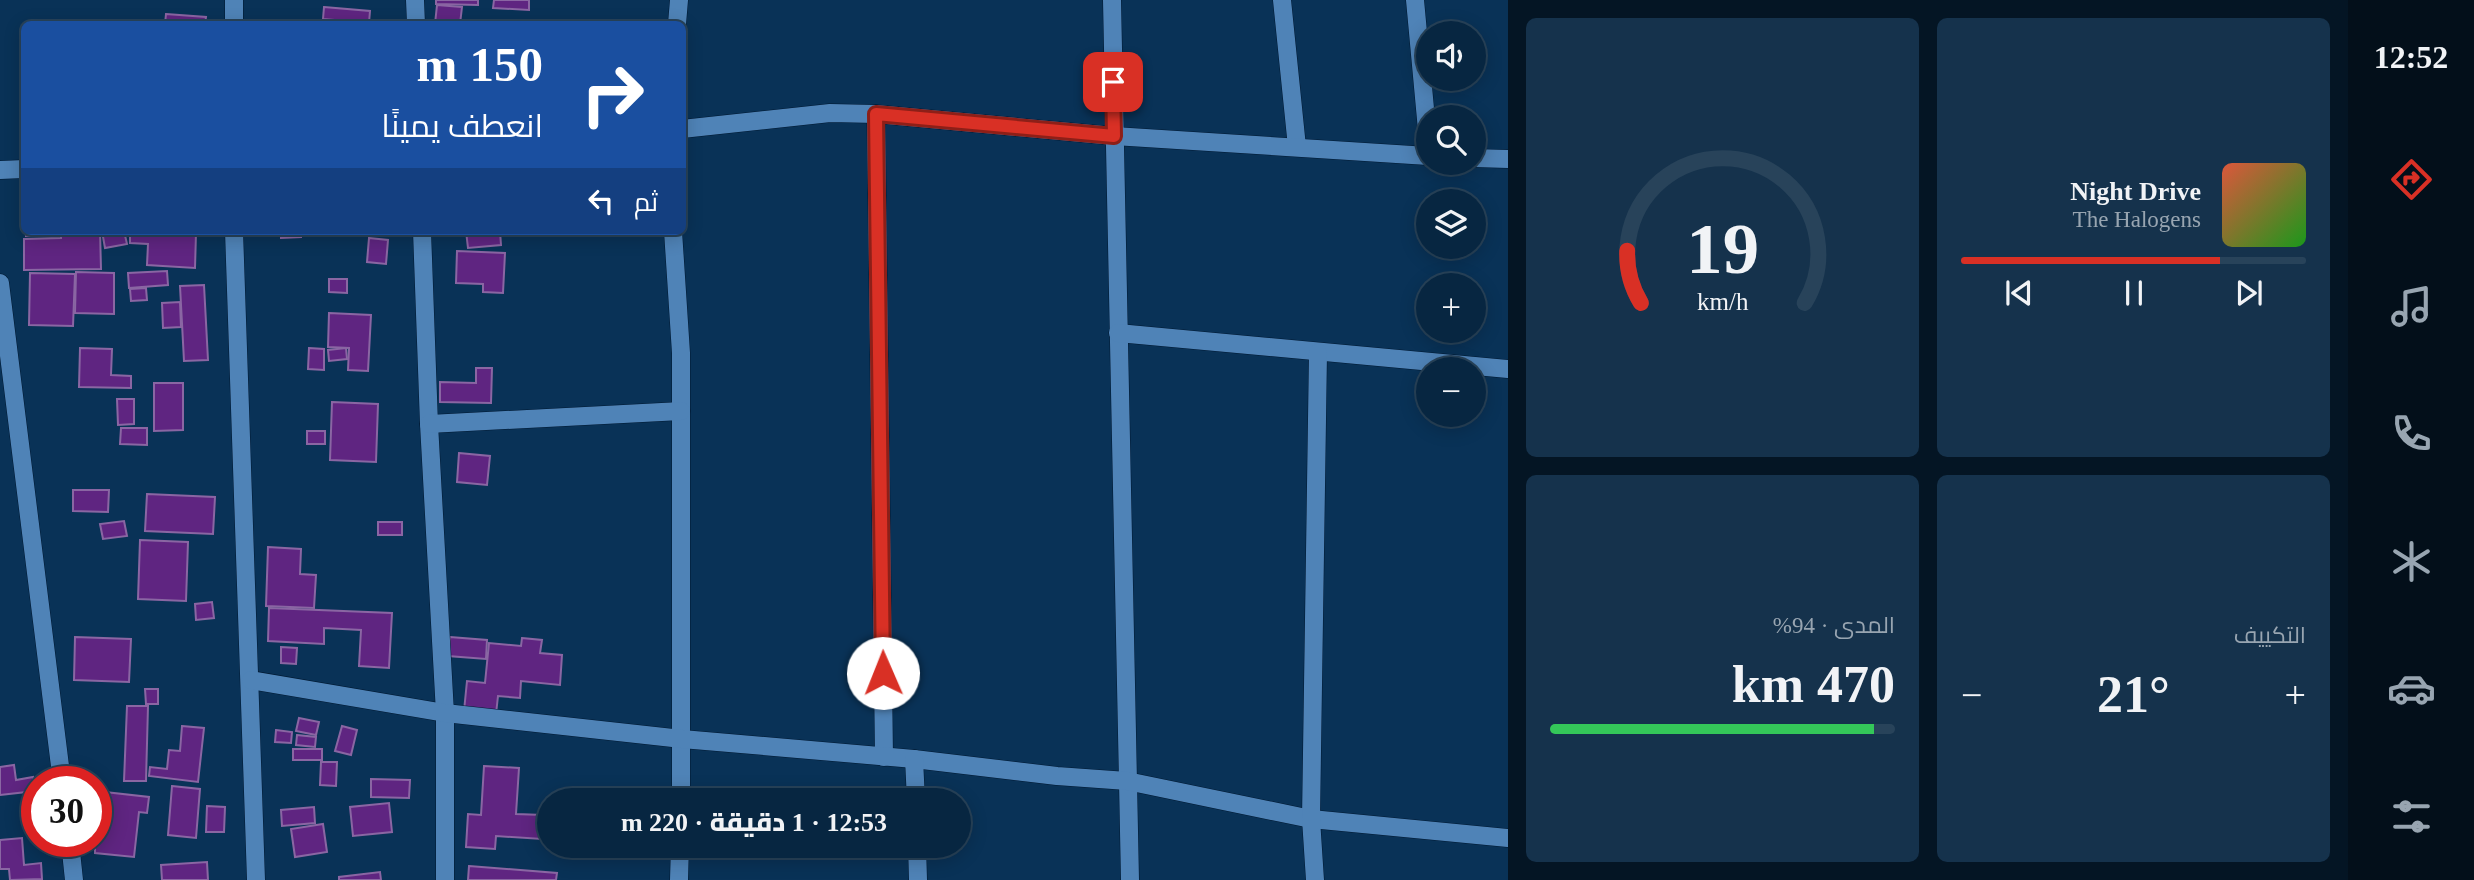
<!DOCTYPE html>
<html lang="ar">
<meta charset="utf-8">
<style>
body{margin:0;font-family:"Times New Roman",Cairo,serif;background:#15324c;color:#f1f3f6;direction:rtl;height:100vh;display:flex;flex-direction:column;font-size:26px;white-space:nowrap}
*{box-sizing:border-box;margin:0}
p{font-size:23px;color:#98a5b1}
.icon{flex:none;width:38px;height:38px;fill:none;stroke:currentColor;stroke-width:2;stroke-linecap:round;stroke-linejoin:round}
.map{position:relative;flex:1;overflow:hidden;direction:ltr}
.details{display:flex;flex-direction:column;gap:18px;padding:18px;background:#041524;width:840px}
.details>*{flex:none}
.top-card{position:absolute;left:21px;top:21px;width:665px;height:214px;border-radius:10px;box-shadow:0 4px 18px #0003,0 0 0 2px #28435a;direction:rtl;background:#1a4fa0;color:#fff;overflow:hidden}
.fabs{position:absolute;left:1416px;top:21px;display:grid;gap:14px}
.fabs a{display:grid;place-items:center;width:70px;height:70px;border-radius:50%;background:#072641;box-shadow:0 4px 18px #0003,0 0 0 2px #28435a;font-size:35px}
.speed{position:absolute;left:21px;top:766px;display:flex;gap:14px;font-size:35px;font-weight:700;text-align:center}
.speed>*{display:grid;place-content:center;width:91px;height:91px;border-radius:50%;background:#072641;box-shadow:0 4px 18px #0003,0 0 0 2px #28435a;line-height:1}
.speed .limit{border:10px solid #d22;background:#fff;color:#111}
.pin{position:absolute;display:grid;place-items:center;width:60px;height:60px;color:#fff;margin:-30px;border-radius:14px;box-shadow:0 4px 10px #0006}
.me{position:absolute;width:77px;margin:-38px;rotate:359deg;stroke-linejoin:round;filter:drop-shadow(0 0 5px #0008)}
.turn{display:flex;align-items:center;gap:24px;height:147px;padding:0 28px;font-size:32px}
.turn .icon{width:91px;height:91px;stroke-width:2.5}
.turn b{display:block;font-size:49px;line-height:60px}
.then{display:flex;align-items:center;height:66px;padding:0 28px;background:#0003;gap:14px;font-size:26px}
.big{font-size:52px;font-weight:800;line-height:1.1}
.details .widget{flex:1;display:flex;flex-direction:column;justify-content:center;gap:10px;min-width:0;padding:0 24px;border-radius:10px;background:#15324c}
.details .dial{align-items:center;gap:0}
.dial svg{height:182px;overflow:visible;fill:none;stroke:#28435a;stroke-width:7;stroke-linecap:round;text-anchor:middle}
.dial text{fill:#f1f3f6;stroke:none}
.song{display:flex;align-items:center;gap:21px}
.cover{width:84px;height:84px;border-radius:10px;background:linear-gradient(135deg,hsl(10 70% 55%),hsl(120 70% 35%))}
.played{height:7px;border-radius:4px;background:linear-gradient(90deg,#d93025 75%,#28435a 75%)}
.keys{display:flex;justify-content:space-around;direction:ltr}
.heat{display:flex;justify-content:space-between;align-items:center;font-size:38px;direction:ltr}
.charge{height:10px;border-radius:5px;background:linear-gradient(90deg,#34c759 94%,#28435a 0)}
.details .tiles{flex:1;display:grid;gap:18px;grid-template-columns:repeat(2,1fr)}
.trip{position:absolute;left:537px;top:788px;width:434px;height:70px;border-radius:35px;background:#072641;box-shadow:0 4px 18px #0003,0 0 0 2px #28435a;font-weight:800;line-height:70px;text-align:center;direction:rtl}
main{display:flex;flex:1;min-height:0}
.tabs{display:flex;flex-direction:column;width:126px;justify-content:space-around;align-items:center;background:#030f1a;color:#98a5b1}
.tabs .icon{width:49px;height:49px}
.tabs .current{color:#d93025}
.tabs b{font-size:32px;color:#f1f3f6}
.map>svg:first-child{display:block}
.building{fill:#5f2581;stroke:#8a66a3;stroke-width:2}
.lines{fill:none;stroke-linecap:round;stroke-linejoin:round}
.minor-casing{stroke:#001932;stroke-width:19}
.minor{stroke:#4f83b7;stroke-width:18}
.route-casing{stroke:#8d1f18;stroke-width:18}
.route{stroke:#d93025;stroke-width:12}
</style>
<main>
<nav class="tabs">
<b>12:52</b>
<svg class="icon current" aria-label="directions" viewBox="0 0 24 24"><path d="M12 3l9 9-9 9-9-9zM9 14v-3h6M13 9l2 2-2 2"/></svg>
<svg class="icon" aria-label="music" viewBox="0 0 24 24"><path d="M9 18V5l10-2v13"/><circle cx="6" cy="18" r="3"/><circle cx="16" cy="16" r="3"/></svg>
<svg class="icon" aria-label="phone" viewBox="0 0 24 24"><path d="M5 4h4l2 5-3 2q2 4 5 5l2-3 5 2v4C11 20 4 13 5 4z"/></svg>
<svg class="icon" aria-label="climate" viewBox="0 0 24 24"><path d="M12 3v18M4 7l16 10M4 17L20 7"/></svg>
<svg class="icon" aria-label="car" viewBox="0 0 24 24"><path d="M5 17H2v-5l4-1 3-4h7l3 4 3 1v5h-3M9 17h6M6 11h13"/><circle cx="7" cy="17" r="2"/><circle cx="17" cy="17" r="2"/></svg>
<svg class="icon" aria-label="filters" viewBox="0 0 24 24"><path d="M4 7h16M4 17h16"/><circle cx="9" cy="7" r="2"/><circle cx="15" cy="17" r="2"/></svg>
</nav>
<section class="details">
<div class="tiles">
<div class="widget">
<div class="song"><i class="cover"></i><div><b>Night Drive</b><p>The Halogens</p></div></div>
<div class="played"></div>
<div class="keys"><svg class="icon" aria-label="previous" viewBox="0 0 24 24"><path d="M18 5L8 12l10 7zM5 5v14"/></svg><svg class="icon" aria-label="pause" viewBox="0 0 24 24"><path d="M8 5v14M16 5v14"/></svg><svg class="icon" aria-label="next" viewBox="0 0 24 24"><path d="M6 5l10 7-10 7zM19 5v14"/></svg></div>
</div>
<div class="widget dial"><svg viewBox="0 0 100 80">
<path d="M14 69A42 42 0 1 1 86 69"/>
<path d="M14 69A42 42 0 0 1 8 46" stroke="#d93025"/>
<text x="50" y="56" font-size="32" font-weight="700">19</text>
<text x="50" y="72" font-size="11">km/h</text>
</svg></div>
<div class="widget"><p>التكييف</p>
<div class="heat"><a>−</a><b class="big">21°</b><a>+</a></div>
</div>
<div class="widget"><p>المدى · 94%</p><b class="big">470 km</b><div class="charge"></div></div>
</div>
</section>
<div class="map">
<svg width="1508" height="880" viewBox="0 0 1508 880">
<rect width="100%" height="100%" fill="#093257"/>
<g class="building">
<polygon points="436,0 478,0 478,5 436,4"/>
<polygon points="494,0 529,0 529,10 493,8"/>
<polygon points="437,5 462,7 460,24 435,24"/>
<polygon points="324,7 370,11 369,23 323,19"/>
<polygon points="166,14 206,17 205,24 165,24"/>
<rect x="26" y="231" width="28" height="5"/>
<polygon points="61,231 100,231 101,269 24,270 24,239 61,238"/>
<polygon points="102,231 124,231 127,244 105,248"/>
<polygon points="130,231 196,233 195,268 147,265 148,244 130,243"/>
<polygon points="281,231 301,231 301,237 281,238"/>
<polygon points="466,231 500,231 501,245 468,248"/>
<polygon points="369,238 388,240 386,264 367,262"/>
<polygon points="457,251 505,253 503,293 483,292 483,284 456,283"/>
<polygon points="167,271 168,285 129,288 128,273"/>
<polygon points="76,272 114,273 114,314 75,313"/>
<polygon points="30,273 75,274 73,326 29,325"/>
<polygon points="329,279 347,279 347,293 329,292"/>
<polygon points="204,285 208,360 184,361 180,286"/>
<polygon points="146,288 147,300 131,301 130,289"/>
<polygon points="180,302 181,327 163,328 162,303"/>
<polygon points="329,313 371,315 368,371 348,370 349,348 328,347"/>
<polygon points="80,348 112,349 111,375 131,376 131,388 79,387"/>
<polygon points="309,348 324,349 324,370 308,369"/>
<polygon points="346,348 347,359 329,361 328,350"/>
<polygon points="476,368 492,368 491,403 440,402 440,382 476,383"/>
<polygon points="154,383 183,383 183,430 154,431"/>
<polygon points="117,399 134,399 134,424 118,425"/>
<polygon points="332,402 378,404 376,462 330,460"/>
<polygon points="121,428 147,428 147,445 120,444"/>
<rect x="307" y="431" width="18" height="13"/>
<polygon points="459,453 490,456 487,485 457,482"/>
<polygon points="73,490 109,490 108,512 73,511"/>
<polygon points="147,494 215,497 213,534 145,531"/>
<polygon points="124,521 127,536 103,539 100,524"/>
<rect x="378" y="522" width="24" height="13"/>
<polygon points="140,540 188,542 186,601 138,599"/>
<polygon points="268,547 301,549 300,574 316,575 314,608 266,606"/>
<polygon points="212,602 214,618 196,620 195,604"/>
<polygon points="269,608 392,613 389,668 359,666 361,630 324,628 324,644 268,641"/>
<polygon points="75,637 131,639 129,682 74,680"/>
<polygon points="450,637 487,640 486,659 448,656"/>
<polygon points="522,638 542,640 540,653 562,655 560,685 521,681 520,698 498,696 496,714 464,711 467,681 485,683 489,643 521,646"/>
<polygon points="281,647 297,648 296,664 281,663"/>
<polygon points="145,689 158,689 158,704 146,704"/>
<polygon points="127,706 148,706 146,781 124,781"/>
<polygon points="299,718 319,722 316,735 296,731"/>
<polygon points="182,726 204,728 198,782 149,776 150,767 167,769 169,750 180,751"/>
<polygon points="342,726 357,730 351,755 335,751"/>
<polygon points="276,730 292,732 291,743 275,742"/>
<polygon points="297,735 316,737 315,747 296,745"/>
<rect x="293" y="749" width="29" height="11"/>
<polygon points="321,762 337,762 336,786 320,785"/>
<polygon points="14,765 16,780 33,777 35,791 0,795 0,767"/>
<polygon points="484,766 519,768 516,814 543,815 542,839 496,836 495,849 466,847 468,814 481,815"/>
<polygon points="371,779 410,780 409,798 371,797"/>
<polygon points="172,786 200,789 196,838 168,835"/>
<polygon points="96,791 149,797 147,813 139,812 134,857 95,853 95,846 74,844 74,842 96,842"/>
<polygon points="389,803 392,832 353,836 350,807"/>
<polygon points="207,806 225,807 224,832 206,832"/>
<polygon points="314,807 315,823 282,826 281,810"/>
<polygon points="323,824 327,852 295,857 291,829"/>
<polygon points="22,838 24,865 41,863 42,879 10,880 9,869 0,869 0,840"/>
<polygon points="207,862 208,880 162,880 161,865"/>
<polygon points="469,866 557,873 556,880 468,880"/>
<polygon points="380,872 381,880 339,880 339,877"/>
</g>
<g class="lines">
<defs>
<g id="minor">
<polyline points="415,0 416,24"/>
<polyline points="1112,0 1130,880"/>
<polyline points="1282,0 1297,147"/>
<polyline points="1415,0 1428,141"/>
<polyline points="234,24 234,0"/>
<polyline points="677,24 679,0"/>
<polyline points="876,114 884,757"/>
<polyline points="682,129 830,113 876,114 1114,136 1428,156"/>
<polyline points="1474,158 1508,159"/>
<polyline points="0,170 24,169"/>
<polyline points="234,231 256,880"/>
<polyline points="422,231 429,424 445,713 445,880"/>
<polyline points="673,231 681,353 681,800"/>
<polyline points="0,283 62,782"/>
<polyline points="1118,333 1508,369"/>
<polyline points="429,424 681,411"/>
<polyline points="251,680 445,713 682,739 914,759 1057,776 1127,781 1311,819 1508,838"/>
<polyline points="914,759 916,800"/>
<polyline points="70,842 74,880"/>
<polyline points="917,845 918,880"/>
<polyline points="679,880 680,845"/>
<polyline points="1315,880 1311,819 1318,353"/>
</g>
</defs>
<use href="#minor" class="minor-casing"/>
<use href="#minor" class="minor"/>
</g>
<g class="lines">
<defs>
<polyline id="route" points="883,673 876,114 1114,136 1113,82"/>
</defs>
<use href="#route" class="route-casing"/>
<use href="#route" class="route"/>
</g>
</svg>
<div class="fabs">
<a><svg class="icon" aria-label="sound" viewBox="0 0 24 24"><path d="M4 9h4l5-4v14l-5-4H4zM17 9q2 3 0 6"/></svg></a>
<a><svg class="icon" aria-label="search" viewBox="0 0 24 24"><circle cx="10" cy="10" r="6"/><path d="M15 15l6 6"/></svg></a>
<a><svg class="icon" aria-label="layers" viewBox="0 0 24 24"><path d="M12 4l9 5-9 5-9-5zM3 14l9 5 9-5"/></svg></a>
<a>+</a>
<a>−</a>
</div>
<div class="speed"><div class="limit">30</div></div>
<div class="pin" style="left:1113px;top:82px;background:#d93025"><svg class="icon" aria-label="arrive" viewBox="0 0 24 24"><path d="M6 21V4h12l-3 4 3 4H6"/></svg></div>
<svg class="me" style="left:883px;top:673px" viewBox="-20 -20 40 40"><circle r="19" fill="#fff"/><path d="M0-13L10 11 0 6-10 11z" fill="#d93025"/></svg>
<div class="trip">12:53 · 1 دقيقة · 220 m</div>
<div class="top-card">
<div class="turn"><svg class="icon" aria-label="right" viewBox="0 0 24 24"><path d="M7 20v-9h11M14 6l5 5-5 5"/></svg><div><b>150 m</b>انعطف يمينًا</div></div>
<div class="then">ثم<svg class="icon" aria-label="left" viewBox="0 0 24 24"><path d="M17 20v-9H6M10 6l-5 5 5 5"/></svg></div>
</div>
</div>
</main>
